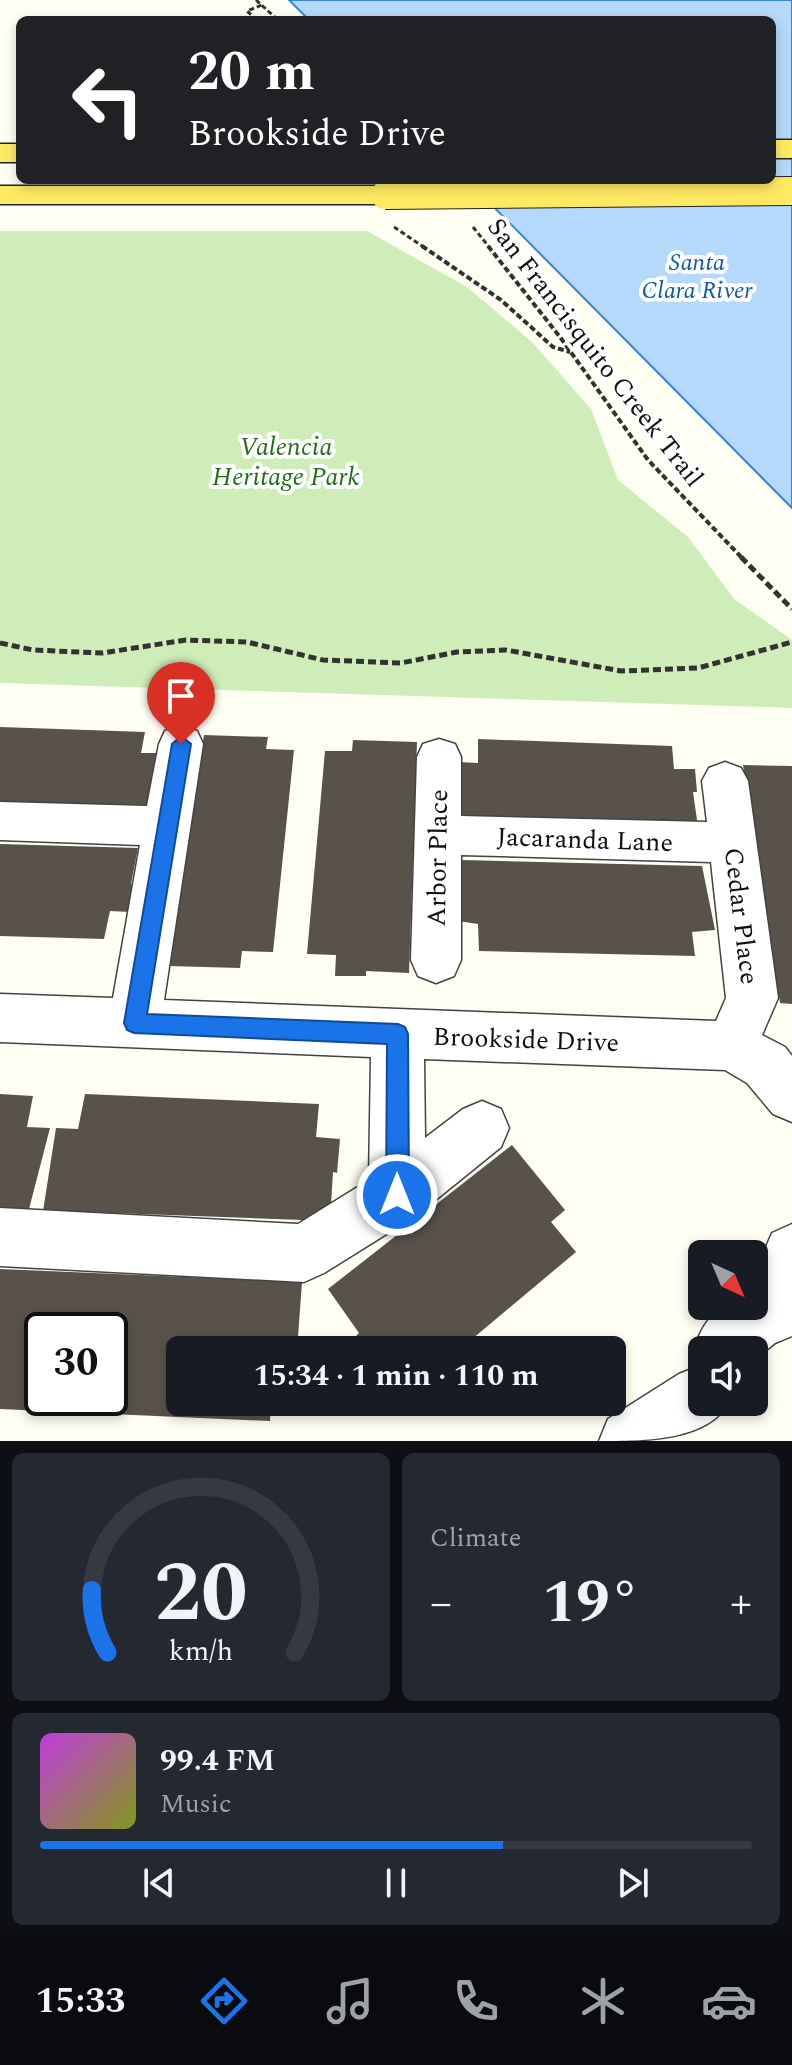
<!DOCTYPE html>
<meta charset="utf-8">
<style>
body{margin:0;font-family:Spectral,serif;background:#242831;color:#f1f3f6;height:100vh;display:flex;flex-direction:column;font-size:30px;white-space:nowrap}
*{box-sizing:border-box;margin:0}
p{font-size:26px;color:#9ea1a6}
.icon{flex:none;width:44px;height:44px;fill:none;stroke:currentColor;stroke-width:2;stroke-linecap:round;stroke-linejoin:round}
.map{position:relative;height:1441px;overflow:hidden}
.details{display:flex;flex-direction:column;gap:12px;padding:12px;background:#0d0f14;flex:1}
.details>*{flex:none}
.top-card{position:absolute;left:16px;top:16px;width:760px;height:168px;border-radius:12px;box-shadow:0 4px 12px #0003;background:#202124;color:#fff;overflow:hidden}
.needle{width:52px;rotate:136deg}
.tools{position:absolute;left:688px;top:1240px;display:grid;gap:16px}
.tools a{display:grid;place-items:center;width:80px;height:80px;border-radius:12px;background:#171b24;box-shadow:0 4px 12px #0003;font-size:40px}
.speed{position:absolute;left:24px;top:1312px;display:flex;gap:16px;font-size:40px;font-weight:700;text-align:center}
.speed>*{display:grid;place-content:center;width:104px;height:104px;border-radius:50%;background:#171b24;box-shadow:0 4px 12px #0003;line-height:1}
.speed .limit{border:4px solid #111;border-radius:12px;background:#fff;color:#111}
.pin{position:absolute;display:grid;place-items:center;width:68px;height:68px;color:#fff;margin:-82px -34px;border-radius:50% 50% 50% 0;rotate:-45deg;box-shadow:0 0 8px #0007}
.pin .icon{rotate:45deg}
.me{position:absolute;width:88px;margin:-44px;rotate:0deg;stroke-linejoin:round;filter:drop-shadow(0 0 6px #0008)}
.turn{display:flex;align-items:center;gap:28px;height:168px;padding:0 40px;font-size:36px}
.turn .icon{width:104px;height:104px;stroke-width:2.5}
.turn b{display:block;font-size:56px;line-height:68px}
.big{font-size:60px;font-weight:700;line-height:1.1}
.details .widget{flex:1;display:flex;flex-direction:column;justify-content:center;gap:12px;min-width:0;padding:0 28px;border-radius:12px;background:#242831}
.details .dial{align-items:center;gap:0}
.dial svg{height:208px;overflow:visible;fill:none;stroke:#363941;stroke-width:7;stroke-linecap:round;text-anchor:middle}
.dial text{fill:#f1f3f6;stroke:none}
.song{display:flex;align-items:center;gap:24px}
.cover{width:96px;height:96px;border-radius:12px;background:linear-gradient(135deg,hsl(290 70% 55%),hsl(70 70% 35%))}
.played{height:8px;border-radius:4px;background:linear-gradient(90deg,#1a73e8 65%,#363941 65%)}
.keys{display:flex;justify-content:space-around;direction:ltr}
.heat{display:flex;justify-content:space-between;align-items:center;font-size:44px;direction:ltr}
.details .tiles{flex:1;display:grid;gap:12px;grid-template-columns:1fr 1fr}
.widget:last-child{grid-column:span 2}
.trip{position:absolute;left:166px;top:1336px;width:460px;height:80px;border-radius:12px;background:#171b24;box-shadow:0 4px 12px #0003;font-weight:700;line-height:80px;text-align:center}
.tabs{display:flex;height:128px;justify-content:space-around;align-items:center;background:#090b0e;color:#9ea1a6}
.tabs .icon{width:56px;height:56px}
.tabs .on{color:#1a73e8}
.tabs b{font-size:36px;color:#f1f3f6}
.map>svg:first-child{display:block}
.green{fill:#cfedb9}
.water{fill:#b4d9fa;stroke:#3686d6;stroke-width:2}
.building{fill:#59524b;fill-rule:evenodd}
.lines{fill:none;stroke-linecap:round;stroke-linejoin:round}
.minor-casing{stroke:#434343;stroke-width:3}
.major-casing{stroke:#212121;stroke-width:3}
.path-far2{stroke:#323232;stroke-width:3;stroke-dasharray:5 3;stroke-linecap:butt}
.path-far1{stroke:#323232;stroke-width:4;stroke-dasharray:6 3;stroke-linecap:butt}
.path{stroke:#323232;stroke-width:5;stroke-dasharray:8 4;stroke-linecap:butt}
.minor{fill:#fff;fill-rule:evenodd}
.major{fill:#ffe963;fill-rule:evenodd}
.major-bridge-casing{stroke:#212121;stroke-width:30;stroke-linecap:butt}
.major-bridge{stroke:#ffe963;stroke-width:28}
.route{fill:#1a73e8;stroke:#114b97;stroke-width:2}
.labels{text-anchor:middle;stroke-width:8;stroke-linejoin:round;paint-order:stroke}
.far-water-label{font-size:24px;font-style:italic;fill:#1058ab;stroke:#fff}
.street-label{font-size:26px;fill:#101010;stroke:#fff}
.park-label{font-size:26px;font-style:italic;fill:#246d1b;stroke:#fff}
</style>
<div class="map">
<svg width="792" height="1441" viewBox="0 0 792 1441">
<rect width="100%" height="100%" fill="#fffef3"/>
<polygon class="green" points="0,231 367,231 467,287 532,342 591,409 618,480 688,537 734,599 792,640 792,708 0,683"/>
<polygon class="water" points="289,0 792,0 792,508 467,180 772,180 772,20 309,20"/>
<g class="building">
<polygon points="0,727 145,732 141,753 159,753 145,810 0,806"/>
<polygon points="204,735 268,737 266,749 294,750 273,952 242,951 240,968 168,966"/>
<polygon points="478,739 672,746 674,769 695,769 697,792 693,792 698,827 462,819 459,762 478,763"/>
<polygon points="353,740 417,742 409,973 366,971 366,976 335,976 336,955 307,954 325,751 352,751"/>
<polygon points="743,765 792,766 792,1004 780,1003"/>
<polygon points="0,844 138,848 131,884 136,884 131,912 110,911 104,939 0,936"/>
<polygon points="462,860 702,866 715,930 692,932 695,956 479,951 478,924 458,921"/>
<polygon points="0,1094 33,1096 27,1127 50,1128 29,1209 0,1208"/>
<polygon points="85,1094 319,1104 316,1137 340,1139 337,1173 333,1172 330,1221 114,1213 113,1219 72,1217 73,1212 43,1211 56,1128 78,1129"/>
<polygon points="512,1145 565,1210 551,1222 576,1252 459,1350 363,1350 355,1337 359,1333 328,1289"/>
<path d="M0 1269 302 1282 298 1337H303L302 1350H180V1402H271L270 1421 0 1409ZM42 1330H110V1398H42Z"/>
</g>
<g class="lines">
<defs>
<g id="minor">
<polygon points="181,726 197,731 203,744 164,1000 716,1021 726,998 711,862 461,855 461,960 454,976 436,983 418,976 411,960 417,757 423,744 439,739 455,744 461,757 461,816 707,822 702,781 709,768 725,762 741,768 748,781 778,998 762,1035 785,1047 792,1056 792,1122 773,1114 747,1083 725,1070 424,1059 425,1138 463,1109 482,1101 501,1109 509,1128 501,1147 417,1215 324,1273 304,1282 0,1266 0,1208 298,1224 369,1180 371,1057 0,1042 0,994 113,998 140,845 0,840 0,802 147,806 159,744 165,731"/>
<path d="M792 1224V1336L775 1343 754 1360V1350H702V1402H729C708 1441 644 1441 599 1441L608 1419 679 1374 699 1366 693 1350C708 1313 715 1306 754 1306V1275L772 1233Z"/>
</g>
<g id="major">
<rect x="772" y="140" width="20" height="18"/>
<rect x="0" y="144" width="20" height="18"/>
<polygon points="0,186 385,186 396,189 400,195 396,201 385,204 0,204"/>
</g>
</defs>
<use href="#minor" class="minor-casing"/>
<use href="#major" class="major-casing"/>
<g class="path-far2">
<polyline points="256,0 278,20"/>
<polyline points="257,20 247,11 262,5"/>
<polyline points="394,227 425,248"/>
<polyline points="473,227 490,248"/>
</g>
<g class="path-far1">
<polyline points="422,246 501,300 553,347 570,352"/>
<polyline points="488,246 560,337 648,460 743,559"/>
</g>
<g class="path">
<polyline points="741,557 792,609"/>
<polyline points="0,643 33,650 102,653 186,640 247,642 323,660 401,663 457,652 506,650 621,671 698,668 792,642"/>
</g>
<use href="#minor" class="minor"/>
<use href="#major" class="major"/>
<defs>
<polyline id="major-bridge" points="385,195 792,191"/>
</defs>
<use href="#major-bridge" class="major-bridge-casing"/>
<use href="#major-bridge" class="major-bridge"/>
</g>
<polygon class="route" points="181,736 191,744 147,1014 398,1024 405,1027 408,1034 409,1195 406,1204 397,1207 389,1204 386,1195 387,1044 134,1033 127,1030 124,1023 172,744"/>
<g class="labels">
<g class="far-water-label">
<text x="697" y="270">Santa<tspan x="697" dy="28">Clara River</tspan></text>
</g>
<g class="street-label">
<text transform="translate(596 352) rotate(52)" y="9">San Francisquito Creek Trail</text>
<text transform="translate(585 839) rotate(2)" y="9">Jacaranda Lane</text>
<text transform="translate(437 858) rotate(-89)" y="9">Arbor Place</text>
<text transform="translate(742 916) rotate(83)" y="9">Cedar Place</text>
<text transform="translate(526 1039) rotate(2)" y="9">Brookside Drive</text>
</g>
<g class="park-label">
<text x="286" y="455">Valencia<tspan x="286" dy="30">Heritage Park</tspan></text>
</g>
</g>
</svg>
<div class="tools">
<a><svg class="needle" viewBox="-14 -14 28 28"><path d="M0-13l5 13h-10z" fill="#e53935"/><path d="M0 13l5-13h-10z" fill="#9ea1a6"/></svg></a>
<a><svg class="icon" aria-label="sound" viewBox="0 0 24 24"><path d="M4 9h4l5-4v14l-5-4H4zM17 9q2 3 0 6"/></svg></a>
</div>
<div class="speed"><div class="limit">30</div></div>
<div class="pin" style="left:181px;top:744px;background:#d93025"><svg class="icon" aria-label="arrive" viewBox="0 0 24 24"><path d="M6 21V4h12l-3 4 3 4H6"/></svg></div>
<svg class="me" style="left:397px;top:1195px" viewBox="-20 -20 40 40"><circle r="17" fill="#1a73e8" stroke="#fff" stroke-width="3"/><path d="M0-11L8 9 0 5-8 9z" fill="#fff"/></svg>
<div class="trip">15:34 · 1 min · 110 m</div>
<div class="top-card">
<div class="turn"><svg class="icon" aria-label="left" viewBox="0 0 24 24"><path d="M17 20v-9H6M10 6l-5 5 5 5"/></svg><div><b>20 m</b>Brookside Drive</div></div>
</div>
</div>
<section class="details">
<div class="tiles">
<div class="widget dial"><svg viewBox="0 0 100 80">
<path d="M14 69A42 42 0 1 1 86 69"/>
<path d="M14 69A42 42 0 0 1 8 45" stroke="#1a73e8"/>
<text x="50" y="56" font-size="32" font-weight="700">20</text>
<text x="50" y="72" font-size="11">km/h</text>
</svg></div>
<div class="widget"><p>Climate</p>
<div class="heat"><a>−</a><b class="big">19°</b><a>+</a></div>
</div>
<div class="widget">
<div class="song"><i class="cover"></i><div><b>99.4 FM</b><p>Music</p></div></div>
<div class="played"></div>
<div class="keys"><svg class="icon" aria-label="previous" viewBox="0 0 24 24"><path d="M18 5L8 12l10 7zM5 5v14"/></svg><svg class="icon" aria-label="pause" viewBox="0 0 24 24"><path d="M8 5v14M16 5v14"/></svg><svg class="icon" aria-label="next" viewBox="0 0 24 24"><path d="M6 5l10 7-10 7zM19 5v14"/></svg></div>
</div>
</div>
</section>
<nav class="tabs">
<b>15:33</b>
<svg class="icon on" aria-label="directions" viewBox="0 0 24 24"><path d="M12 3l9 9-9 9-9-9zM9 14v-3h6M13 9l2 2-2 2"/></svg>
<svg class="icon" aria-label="music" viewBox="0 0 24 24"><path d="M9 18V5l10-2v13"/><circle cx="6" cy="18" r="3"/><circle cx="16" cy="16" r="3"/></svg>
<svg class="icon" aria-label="phone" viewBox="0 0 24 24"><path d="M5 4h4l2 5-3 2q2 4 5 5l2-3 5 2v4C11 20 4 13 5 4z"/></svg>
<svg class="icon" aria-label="climate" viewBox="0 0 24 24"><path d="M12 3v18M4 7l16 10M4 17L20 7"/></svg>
<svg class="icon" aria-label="car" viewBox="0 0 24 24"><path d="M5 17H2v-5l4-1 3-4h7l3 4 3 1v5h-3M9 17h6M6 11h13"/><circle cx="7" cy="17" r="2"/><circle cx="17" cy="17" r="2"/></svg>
</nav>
